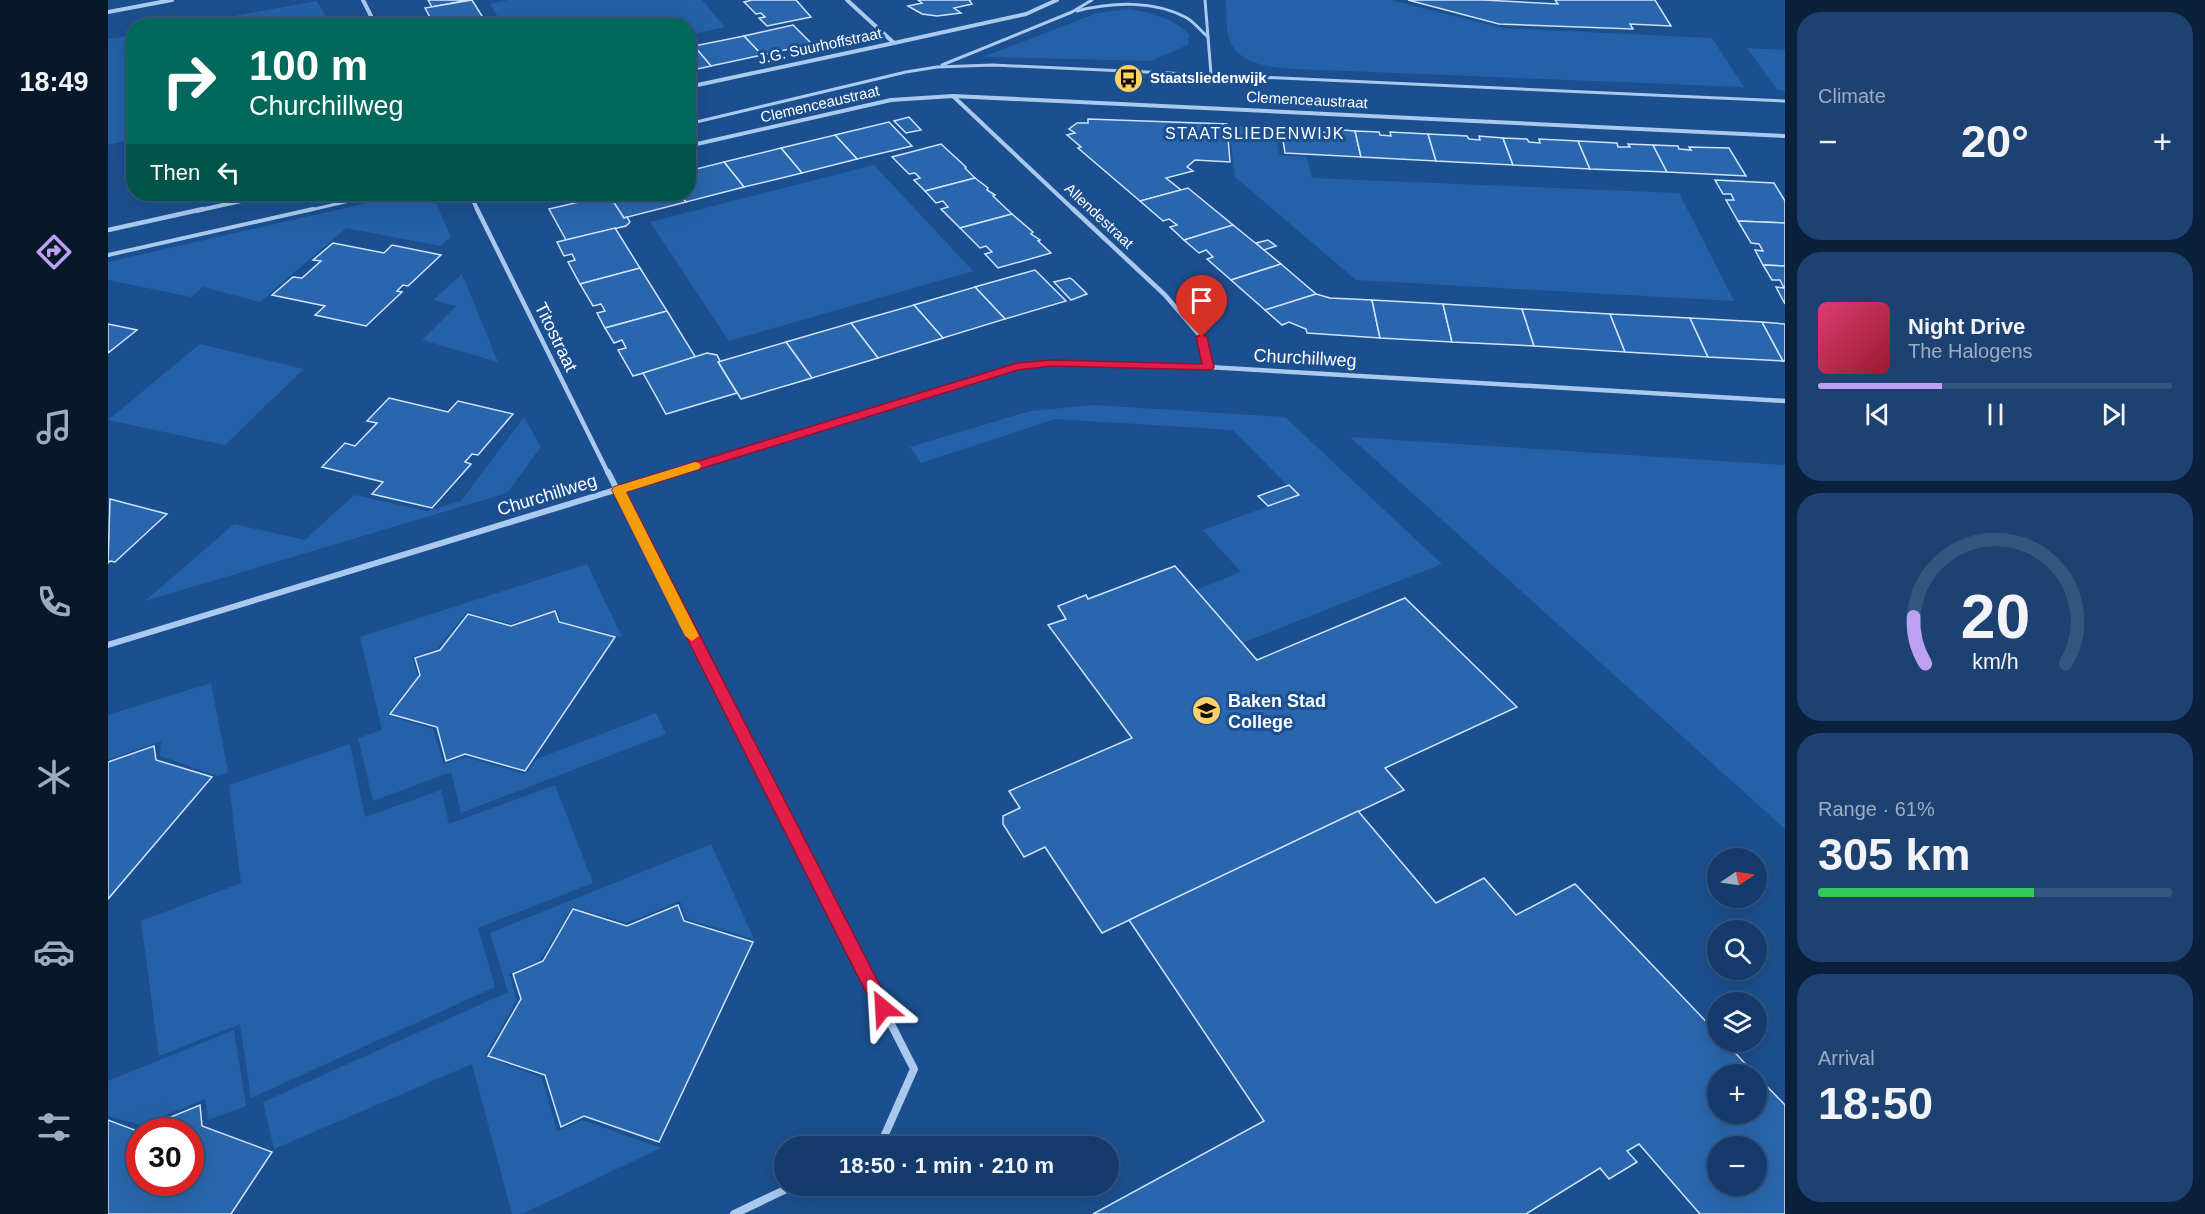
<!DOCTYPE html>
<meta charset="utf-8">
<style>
body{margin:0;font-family:Arial,sans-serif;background:#1d4271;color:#f1f3f6;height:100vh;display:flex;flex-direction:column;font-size:22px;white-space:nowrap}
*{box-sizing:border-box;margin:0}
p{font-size:20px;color:#9dadc1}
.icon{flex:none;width:33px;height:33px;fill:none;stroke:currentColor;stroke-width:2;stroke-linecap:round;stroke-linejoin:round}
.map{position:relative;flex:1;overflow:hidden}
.side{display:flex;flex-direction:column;gap:12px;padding:12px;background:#0b203b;width:420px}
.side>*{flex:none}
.top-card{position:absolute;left:18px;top:18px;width:570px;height:183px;border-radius:24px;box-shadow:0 6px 24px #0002,0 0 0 2px #33557e;background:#00695c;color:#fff;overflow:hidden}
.needle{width:39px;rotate:77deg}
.fabs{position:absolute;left:1599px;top:848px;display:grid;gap:12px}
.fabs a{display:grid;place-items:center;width:60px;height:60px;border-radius:50%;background:#143b6b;box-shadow:0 6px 24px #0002,0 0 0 2px #33557e;font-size:30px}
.speed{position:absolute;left:18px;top:1118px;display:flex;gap:12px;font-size:30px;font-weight:700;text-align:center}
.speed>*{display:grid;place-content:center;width:78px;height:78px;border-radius:50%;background:#143b6b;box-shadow:0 6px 24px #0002,0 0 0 2px #33557e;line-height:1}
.speed .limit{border:9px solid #d22;background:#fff;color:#111}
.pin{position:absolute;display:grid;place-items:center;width:51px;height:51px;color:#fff;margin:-62px -26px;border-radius:50% 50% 50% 0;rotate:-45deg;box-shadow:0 0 6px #0007}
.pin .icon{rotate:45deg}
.me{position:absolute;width:66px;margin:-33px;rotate:333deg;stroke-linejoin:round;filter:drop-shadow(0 0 4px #0008)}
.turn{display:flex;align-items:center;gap:21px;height:126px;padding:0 24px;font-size:27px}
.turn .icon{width:78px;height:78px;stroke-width:2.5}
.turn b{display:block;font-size:42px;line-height:51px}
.then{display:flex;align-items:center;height:57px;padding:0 24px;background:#0003;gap:12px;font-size:22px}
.big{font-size:45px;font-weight:700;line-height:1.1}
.side .widget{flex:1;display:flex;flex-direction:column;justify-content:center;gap:9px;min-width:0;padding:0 21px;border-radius:24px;background:#1d4271}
.side .dial{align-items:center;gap:0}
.dial svg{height:156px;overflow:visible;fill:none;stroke:#33557e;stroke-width:7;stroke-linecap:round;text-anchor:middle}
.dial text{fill:#f1f3f6;stroke:none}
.song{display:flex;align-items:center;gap:18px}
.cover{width:72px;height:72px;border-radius:9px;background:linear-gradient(135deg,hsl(340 70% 55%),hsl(350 70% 35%))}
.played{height:6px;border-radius:3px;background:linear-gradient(90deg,#bca0f2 35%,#33557e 35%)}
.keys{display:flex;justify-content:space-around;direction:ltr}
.heat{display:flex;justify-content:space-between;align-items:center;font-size:33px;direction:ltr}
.charge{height:9px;border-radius:4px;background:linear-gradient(90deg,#34c759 61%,#33557e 0)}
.trip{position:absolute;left:666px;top:1136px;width:345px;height:60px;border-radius:30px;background:#143b6b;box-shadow:0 6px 24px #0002,0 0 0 2px #33557e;font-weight:700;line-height:60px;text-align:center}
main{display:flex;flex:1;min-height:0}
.dock{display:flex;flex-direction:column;width:108px;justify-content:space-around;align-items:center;background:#08182b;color:#9dadc1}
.dock .icon{width:42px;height:42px}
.dock .current{color:#bca0f2}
.dock b{font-size:27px;color:#f1f3f6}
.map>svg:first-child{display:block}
.green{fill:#2461a8}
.building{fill:#2a66ad;stroke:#cfe3fa;stroke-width:1.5;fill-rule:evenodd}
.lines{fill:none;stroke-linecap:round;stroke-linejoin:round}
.lane-far1{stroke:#a9c9ee;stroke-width:3}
.lane{stroke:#a9c9ee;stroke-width:4}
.street-far3{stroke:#a9c9ee;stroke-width:4}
.street-far2{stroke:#a9c9ee;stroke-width:4.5}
.street-far1{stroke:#a9c9ee;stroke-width:6}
.street{stroke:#a9c9ee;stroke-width:8}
.route{fill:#e11d48;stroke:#92132f;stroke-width:1.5}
.slow{fill:#f59e0b}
.labels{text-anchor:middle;stroke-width:6;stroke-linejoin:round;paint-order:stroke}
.far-street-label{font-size:15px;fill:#fff;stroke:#1b4f8f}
.far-poi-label{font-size:15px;font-weight:bold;fill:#fff;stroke:#1b4f8f;text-anchor:start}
.far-neighbourhood-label{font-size:16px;letter-spacing:1.5px;fill:#fff;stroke:#1b4f8f}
.street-label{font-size:18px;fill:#fff;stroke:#1b4f8f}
.poi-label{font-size:18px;font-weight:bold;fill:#fff;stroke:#1b4f8f;text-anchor:start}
</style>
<main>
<nav class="dock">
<b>18:49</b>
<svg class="icon current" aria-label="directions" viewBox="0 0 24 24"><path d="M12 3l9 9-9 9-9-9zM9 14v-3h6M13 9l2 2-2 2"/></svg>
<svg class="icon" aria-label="music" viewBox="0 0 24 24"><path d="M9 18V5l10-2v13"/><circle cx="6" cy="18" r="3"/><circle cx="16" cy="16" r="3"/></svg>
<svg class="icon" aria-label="phone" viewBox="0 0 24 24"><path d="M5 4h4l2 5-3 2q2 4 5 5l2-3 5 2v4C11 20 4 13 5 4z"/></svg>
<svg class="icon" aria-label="climate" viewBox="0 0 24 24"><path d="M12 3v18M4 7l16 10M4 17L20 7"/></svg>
<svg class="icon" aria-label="car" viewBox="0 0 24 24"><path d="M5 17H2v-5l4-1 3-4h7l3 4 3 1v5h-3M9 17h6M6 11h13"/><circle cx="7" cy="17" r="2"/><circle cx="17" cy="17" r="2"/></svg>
<svg class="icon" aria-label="filters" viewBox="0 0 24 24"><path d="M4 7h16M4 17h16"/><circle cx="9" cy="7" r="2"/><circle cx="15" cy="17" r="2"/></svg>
</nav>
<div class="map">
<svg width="1677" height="1214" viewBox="0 0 1677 1214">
<rect width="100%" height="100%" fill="#1b4f8f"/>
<g class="green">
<polygon points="401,0 594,0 617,27 581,35 580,26 395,25 382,4"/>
<path d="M1118 0H1283L1394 28 1604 38 1636 87 1213 70C1184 68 1131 72 1121 38 1117 26 1119 12 1118 0Z"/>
<polygon points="209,1 223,25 76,25"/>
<path d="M1021 9C1045 13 1063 18 1081 34L1080 45 1043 61 875 57 989 13Z"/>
<polygon points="25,35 25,139 0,145 0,39"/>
<polygon points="1639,48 1677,50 1677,91 1669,90"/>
<polygon points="1121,125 1166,127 1171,155 1199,157 1204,178 1571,193 1626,301 1248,280 1127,177"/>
<polygon points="766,165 865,271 621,341 542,222"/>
<polygon points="299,194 324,194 343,237 332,246 238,228 152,302 95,287 83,297 0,280 0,262"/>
<polygon points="354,274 390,362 314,340 348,306 325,300"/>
<polygon points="92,344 196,369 117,445 0,420"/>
<polygon points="986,405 1177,417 1334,564 1134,643 1088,590 1133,572 1095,530 1191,495 1180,486 1125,430 947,419 813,463 802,447 922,411"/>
<polygon points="416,417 433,447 399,493 37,601 126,524 197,540 246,495 319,511 353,501"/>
<polygon points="1242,437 1677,465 1677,829"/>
<polygon points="479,564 514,637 453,622 449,609 403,624 359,612 330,648 304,657 310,676 279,715 325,729 336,764 358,757 417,774 429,759 548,713 558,734 353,813 343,772 265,801 250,738 274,730 252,637"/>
<polygon points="103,683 120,772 110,776 52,756 53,741 0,760 0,715"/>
<polygon points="242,744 257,817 333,790 341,824 447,785 485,883 370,928 387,987 143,1098 132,1024 51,1056 33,921 133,883 121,785"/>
<polygon points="603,844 646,939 578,919 572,901 519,923 464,907 432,960 401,974 409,1000 377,1056 434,1078 449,1131 475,1120 553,1148 414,1214 404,1214 364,1064 166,1149 155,1102 400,992 382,933"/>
<polygon points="126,1030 138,1106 100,1120 97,1099 33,1125 0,1116 0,1081"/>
</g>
<g class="building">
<polygon points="320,0 360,0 324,7"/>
<polygon points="364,0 379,24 327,26 332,24 330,20 324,21 317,8"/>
<polygon points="644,0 688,0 703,17 659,26 651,18 657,17 653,13 648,14 636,2"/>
<polygon points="810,0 863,0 861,0 864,4 846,8 853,13 829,16 814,14 800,6 814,3"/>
<polygon points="1300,0 1376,0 1450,4 1447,0 1547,0 1563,26 1522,24 1525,29 1391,24"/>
<polygon points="685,25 704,44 654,55 636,36"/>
<polygon points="636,36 654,55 603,66 586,46"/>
<polygon points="586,46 603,66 580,71 580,47"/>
<polygon points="801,117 813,130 798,133 786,121"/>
<polygon points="980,119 1119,124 1122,162 1087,160 1079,167 1085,171 1058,178 1073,190 1032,201 970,148 973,147 959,135 967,133 961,129 969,123 980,123"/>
<polygon points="781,122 804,146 749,159 727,135"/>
<polygon points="1173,127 1212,129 1212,132 1224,133 1223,129 1247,131 1253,157 1177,153"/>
<polygon points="1247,131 1271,132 1272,135 1283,136 1282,132 1320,134 1328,161 1253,157"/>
<polygon points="1320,134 1359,136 1361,139 1372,140 1371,136 1395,138 1405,165 1328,161"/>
<polygon points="727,135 749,159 694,173 673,148"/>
<polygon points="1395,138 1419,139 1421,142 1432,143 1431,139 1470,141 1482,169 1405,165"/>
<polygon points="1470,141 1509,143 1510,147 1522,147 1520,144 1545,145 1559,172 1482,169"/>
<polygon points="833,144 858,167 857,168 867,178 817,191 806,180 812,178 807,173 801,174 784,157"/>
<polygon points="1545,145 1570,146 1571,149 1583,150 1581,147 1621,148 1638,176 1559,172"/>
<polygon points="673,148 694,173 636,187 616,162"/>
<polygon points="616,162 636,187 578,202 571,194 580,194 580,171"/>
<polygon points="867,178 880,188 879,190 887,195 885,196 904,214 852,228 833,209 840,207 835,201 828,203 817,191"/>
<polygon points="1607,180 1666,183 1677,201 1677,223 1630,221 1618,200 1626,200 1623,194 1615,194"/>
<polygon points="1080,188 1125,225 1076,240 1062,227 1069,225 1061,219 1055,221 1032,201"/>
<polygon points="500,194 571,194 578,202 516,218"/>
<polygon points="501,195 516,218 519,217 522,222 518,226 458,240 441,209"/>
<polygon points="904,214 925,232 923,234 932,240 930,241 943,253 890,268 877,254 884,252 878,246 872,248 852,228"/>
<polygon points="1630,221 1677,223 1677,266 1655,265 1647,250 1655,251 1651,244 1643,243"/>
<polygon points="1125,225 1156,250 1173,264 1123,280 1099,259 1105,257 1098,250 1091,253 1076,240"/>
<polygon points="507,228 532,268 472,284 460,262 467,260 464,254 456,256 449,242"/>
<polygon points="1160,240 1168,246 1156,250 1148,243"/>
<polygon points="225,243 276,253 284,245 333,255 300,286 295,285 289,291 294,292 258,326 207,315 217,306 164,295 185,277 194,278 213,261 205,260"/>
<polygon points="1173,264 1208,294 1157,310 1123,280"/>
<polygon points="1655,265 1677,266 1677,304 1668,287 1676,288 1672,280 1664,280"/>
<polygon points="532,268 559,311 497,328 489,313 497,311 493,304 485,306 472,284"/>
<polygon points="927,270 958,301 897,319 867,287"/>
<polygon points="962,278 965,280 979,294 963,300 946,282"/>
<polygon points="867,287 897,319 835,338 806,305"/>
<polygon points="1208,294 1222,298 1264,300 1272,338 1199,333 1198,329 1181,322 1174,325 1157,310"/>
<polygon points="1264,300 1335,304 1344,342 1272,338"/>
<polygon points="1335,304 1414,309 1426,346 1344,342"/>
<polygon points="806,305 835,338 770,358 743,323"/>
<polygon points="1414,309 1502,314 1517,352 1426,346"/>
<polygon points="559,311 588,358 525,376 510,350 518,348 514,340 506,343 497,328"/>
<polygon points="1502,314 1582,318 1600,357 1517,352"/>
<polygon points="1582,318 1654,322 1675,361 1600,357"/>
<polygon points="1654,322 1677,324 1677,361 1675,361"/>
<polygon points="743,323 770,358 704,378 678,342"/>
<polygon points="0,324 29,330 0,353"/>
<polygon points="678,342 704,378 633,399 610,362"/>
<polygon points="599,353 609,355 612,361 610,362 629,393 558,414 535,373"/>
<polygon points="281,398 340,412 350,401 405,414 370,455 364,454 357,462 363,464 324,508 264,494 275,482 214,467 237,443 247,446 269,423 259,421"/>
<polygon points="1181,485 1191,495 1160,506 1150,496"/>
<polygon points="2,499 59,514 7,562 2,561 0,563"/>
<polygon points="1067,566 1149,660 1297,598 1409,707 1277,768 1296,790 994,933 937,847 916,857 895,824 895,816 912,808 901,791 1024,738 940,625 958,619 950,606 978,595 980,599"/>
<polygon points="447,611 451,622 507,637 417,771 357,754 338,761 329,727 282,714 312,675 307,658 332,650 360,614 403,626"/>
<polygon points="46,746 48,760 104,777 0,899 0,762"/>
<path d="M1250 811 1328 903 1376 878 1408 915 1467 884 1610 1034V1041H1616L1647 1074H1610V1113H1648V1075L1677 1105V1214H1592L1531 1144 1519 1151 1529 1162 1501 1179 1492 1168 1418 1214H985L1156 1121 1021 920ZM1610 1146H1648V1185H1610Z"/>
<polygon points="570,905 576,921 645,942 551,1142 476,1116 453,1127 437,1075 380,1056 413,999 405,974 435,961 465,909 519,926"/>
<path d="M92 1105 94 1126 164 1152 123 1214H0V1120L29 1131ZM32 1131H82V1182H32Z"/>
</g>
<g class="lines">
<g class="lane-far1">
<polyline points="1097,0 1103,74"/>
<path d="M969 11C1004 2 1046 0 1079 18 1087 23 1093 31 1100 37"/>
<polyline points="834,65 964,12 984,0"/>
<polyline points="580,124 798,72 829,67 885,65 1677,101"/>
<polyline points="198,211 272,194"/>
</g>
<polyline class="lane" points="0,255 205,209"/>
<g class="street-far3">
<polyline points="255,0 268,26"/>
<polyline points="0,12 64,0"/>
<polyline points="786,43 918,14 949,0"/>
<polyline points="580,87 786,43 739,0"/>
<polyline points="846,97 967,211"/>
<polyline points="580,146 783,100 845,96 1677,136"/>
<polyline points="88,211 164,194"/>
<polyline points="370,211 363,196 372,194"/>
</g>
<g class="street-far2">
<polyline points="369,209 500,473"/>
<polyline points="965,209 1057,295 1093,337 1100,367"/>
<polyline points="0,230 95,209"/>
<polyline points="561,473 909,367 943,363 1100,367 1677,401"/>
</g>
<g class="street-far1">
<polyline points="500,472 669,803"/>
<polyline points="0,645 566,472"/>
</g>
<g class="street">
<polyline points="669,801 806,1069 775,1139 765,1146"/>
<polyline points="626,1214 687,1185"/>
</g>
</g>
<polygon class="route" points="1094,334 1099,337 1106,367 1104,370 943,366 910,370 518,492 781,1003 784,1008 781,1014 775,1016 769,1014 504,490 506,487 909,363 943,360 1094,364 1088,337"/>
<polygon class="slow" points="587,462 591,463 593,466 591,469 518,492 591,636 584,641 577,636 504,490 506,487"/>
<defs>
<symbol id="bus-disc" viewBox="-11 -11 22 22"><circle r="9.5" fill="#ffd166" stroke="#1b4f8f"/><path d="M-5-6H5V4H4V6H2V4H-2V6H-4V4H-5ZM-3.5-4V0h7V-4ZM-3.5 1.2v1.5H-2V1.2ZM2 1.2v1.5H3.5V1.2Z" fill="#111"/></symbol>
<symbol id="school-disc" viewBox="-11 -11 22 22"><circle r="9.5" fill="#ffd166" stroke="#1b4f8f"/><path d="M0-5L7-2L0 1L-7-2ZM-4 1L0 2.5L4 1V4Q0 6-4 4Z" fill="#111"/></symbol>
</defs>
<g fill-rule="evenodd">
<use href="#bus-disc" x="1004" y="62" width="33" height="33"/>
<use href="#school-disc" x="1082" y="694" width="33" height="33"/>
</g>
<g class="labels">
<g class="far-street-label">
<text transform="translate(712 46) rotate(-12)" y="5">J.G. Suurhoffstraat</text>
<text transform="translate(1199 100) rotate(3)" y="5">Clemenceaustraat</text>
<text transform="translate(712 104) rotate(-13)" y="5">Clemenceaustraat</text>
<text transform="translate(991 216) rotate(43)" y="5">Allendestraat</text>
</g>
<g class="far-poi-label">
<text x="1042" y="83">Staatsliedenwijk</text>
</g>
<g class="far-neighbourhood-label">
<text x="1147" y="139">STAATSLIEDENWIJK</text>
</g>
<g class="street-label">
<text transform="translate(448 337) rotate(64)" y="6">Titostraat</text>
<text transform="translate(1197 358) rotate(3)" y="6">Churchillweg</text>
<text transform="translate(439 495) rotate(-17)" y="6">Churchillweg</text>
</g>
<g class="poi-label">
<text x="1120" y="707">Baken Stad<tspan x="1120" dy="21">College</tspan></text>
</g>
</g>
</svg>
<div class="fabs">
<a><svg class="needle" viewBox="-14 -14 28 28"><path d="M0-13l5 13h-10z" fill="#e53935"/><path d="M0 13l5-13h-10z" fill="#9dadc1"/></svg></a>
<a><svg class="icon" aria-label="search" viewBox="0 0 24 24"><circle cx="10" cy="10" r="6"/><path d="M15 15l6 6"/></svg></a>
<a><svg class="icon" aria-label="layers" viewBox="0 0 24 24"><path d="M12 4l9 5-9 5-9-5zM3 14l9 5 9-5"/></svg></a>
<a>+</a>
<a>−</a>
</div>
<div class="speed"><div class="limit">30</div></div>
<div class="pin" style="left:1094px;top:337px;background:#d93025"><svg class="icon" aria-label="arrive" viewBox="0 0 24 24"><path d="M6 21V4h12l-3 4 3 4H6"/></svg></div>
<svg class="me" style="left:775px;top:1008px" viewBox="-20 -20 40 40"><path d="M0-17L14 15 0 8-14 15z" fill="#e11d48" stroke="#fff" stroke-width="4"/></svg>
<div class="trip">18:50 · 1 min · 210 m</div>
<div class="top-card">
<div class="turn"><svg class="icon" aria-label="right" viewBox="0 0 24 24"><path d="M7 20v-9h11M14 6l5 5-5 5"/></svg><div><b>100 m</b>Churchillweg</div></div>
<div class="then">Then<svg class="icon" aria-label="left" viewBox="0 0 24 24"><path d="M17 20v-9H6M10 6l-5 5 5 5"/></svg></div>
</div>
</div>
<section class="side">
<div class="widget"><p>Climate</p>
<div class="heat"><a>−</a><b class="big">20°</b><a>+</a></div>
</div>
<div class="widget">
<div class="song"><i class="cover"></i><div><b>Night Drive</b><p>The Halogens</p></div></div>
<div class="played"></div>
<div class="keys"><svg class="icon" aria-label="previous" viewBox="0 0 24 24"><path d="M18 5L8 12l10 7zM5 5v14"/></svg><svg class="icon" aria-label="pause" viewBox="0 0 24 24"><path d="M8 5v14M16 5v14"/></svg><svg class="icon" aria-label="next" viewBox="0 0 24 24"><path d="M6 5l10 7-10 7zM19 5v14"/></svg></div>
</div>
<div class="widget dial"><svg viewBox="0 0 100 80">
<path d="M14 69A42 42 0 1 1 86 69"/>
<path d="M14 69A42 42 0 0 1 8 45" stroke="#bca0f2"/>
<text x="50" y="56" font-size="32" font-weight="700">20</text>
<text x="50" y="72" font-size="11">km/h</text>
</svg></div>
<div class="widget"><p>Range · 61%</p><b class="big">305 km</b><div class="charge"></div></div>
<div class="widget"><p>Arrival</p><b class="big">18:50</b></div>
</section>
</main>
